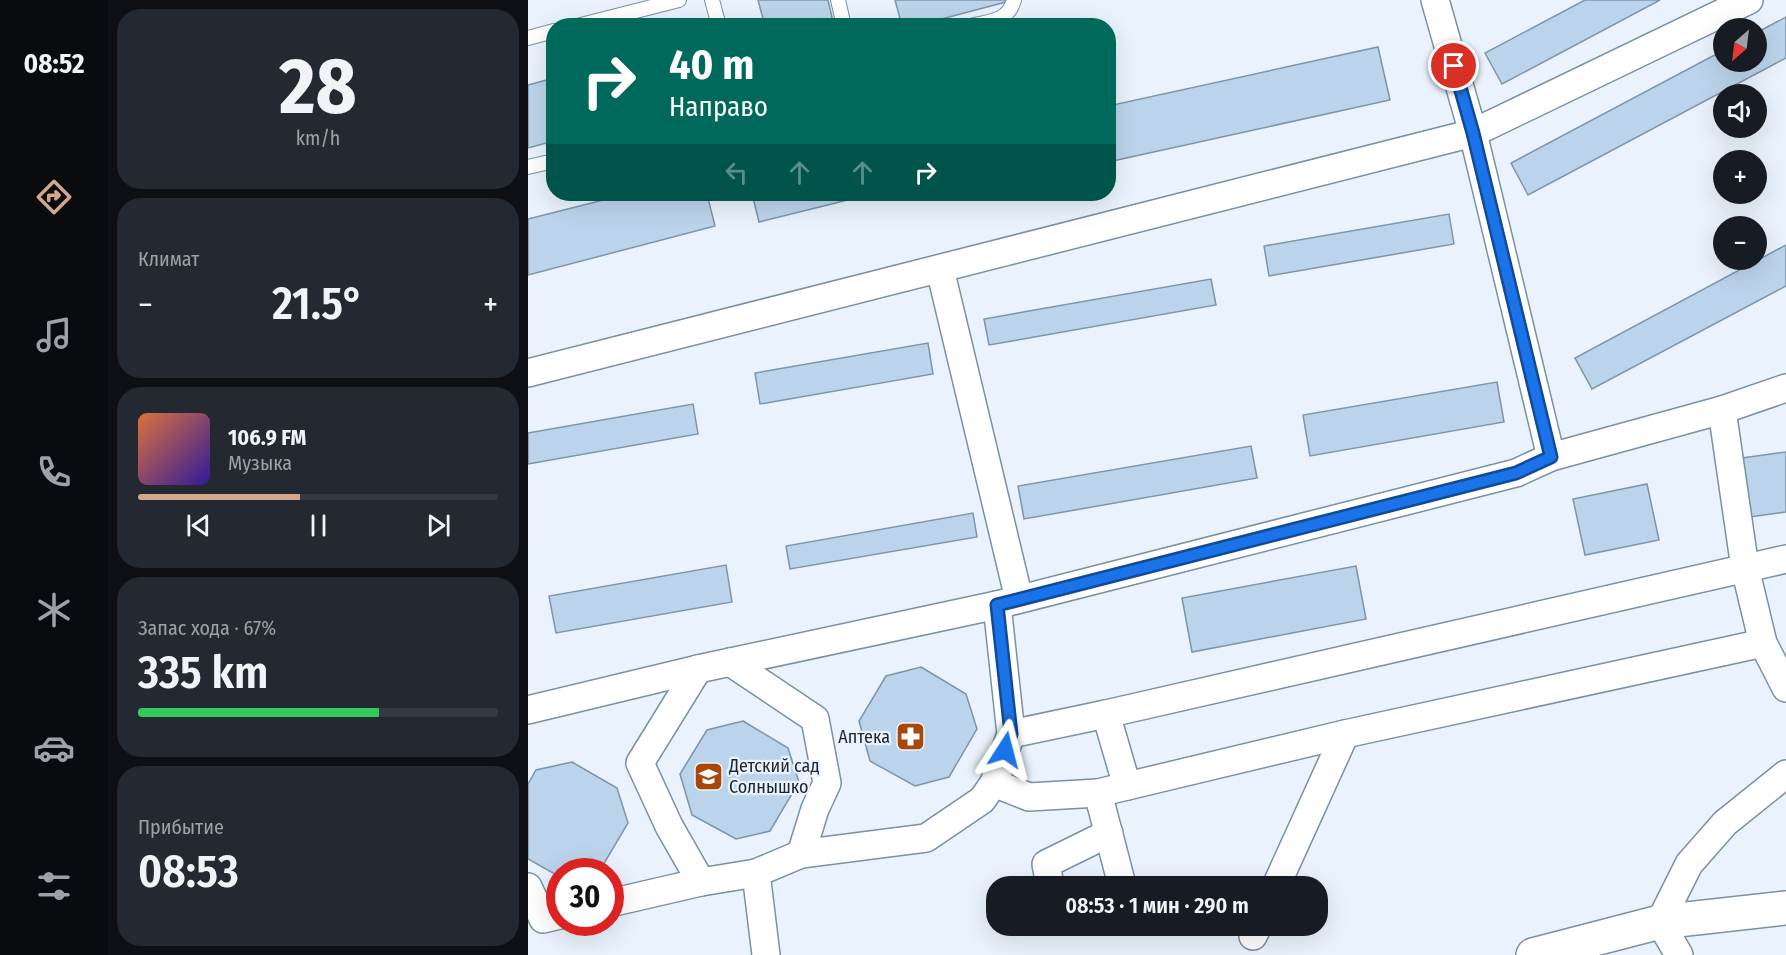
<!DOCTYPE html>
<html lang="ru">
<meta charset="utf-8">
<style>
body{margin:0;font-family:"Fira Sans Condensed",sans-serif;background:#242831;color:#f1f3f6;height:100vh;display:flex;flex-direction:column;font-size:22px;white-space:nowrap}
*{box-sizing:border-box;margin:0}
p{font-size:20px;color:#9ea1a6}
.icon{flex:none;width:33px;height:33px;fill:none;stroke:currentColor;stroke-width:2;stroke-linecap:round;stroke-linejoin:round}
.map{position:relative;flex:1;overflow:hidden}
.sheet{display:flex;flex-direction:column;gap:9px;padding:9px;background:#0d0f14;width:420px}
.sheet>*{flex:none}
.hud{position:absolute;left:18px;top:18px;width:570px;height:183px;border-radius:24px;box-shadow:0 6px 24px #0002;background:#00695c;color:#fff;overflow:hidden}
.needle{width:39px;rotate:208deg}
.buttons{position:absolute;left:1185px;top:18px;display:grid;gap:12px}
.buttons a{display:grid;place-items:center;width:54px;height:54px;border-radius:50%;background:#171b24;box-shadow:0 6px 24px #0002;font-size:30px}
.speed{position:absolute;left:18px;top:858px;display:flex;gap:12px;font-size:30px;font-weight:700;text-align:center}
.speed>*{display:grid;place-content:center;width:78px;height:78px;border-radius:50%;background:#171b24;box-shadow:0 6px 24px #0002;line-height:1}
.speed .limit{border:9px solid #d22;background:#fff;color:#111}
.pin{position:absolute;display:grid;place-items:center;width:51px;height:51px;color:#fff;margin:-26px;border:3px solid #fff;border-radius:50%;box-shadow:0 2px 6px #0007}
.me{position:absolute;width:66px;margin:-33px;rotate:9deg;stroke-linejoin:round;filter:drop-shadow(0 0 4px #0008)}
.turn{display:flex;align-items:center;gap:21px;height:126px;padding:0 24px;font-size:27px}
.turn .icon{width:78px;height:78px;stroke-width:2.5}
.turn b{display:block;font-size:42px;line-height:51px}
.lanes{display:flex;align-items:center;height:57px;padding:0 24px;background:#0003;justify-content:center;gap:30px;direction:ltr}
.lanes .off{opacity:.35}
.big{font-size:45px;font-weight:600;line-height:1.1}
.sheet .widget{flex:1;display:flex;flex-direction:column;justify-content:center;gap:9px;min-width:0;padding:0 21px;border-radius:24px;background:#242831}
.sheet .dial{align-items:center;gap:0}
.dial b{font-size:78px;line-height:1}
.song{display:flex;align-items:center;gap:18px}
.cover{width:72px;height:72px;border-radius:9px;background:linear-gradient(135deg,hsl(20 70% 55%),hsl(250 70% 35%))}
.played{height:6px;border-radius:3px;background:linear-gradient(90deg,#d1a68b 45%,#363941 45%)}
.keys{display:flex;justify-content:space-around;direction:ltr}
.heat{display:flex;justify-content:space-between;align-items:center;font-size:33px;direction:ltr}
.charge{height:9px;border-radius:4px;background:linear-gradient(90deg,#34c759 67%,#363941 0)}
.trip{position:absolute;left:458px;top:876px;width:342px;height:60px;border-radius:24px;background:#171b24;box-shadow:0 6px 24px #0002;font-weight:600;line-height:60px;text-align:center}
main{display:flex;flex:1;min-height:0}
.tabs{display:flex;flex-direction:column;width:108px;justify-content:space-around;align-items:center;background:#090b0e;color:#9ea1a6}
.tabs .icon{width:42px;height:42px}
.tabs .active{color:#d1a68b}
.tabs b{font-size:27px;color:#f1f3f6}
.map>svg:first-child{display:block}
.building{fill:#bcd4eb;stroke:#7d94a9;stroke-width:1.5}
.lines{fill:none;stroke-linecap:round;stroke-linejoin:round}
.service-casing{stroke:#7990a5;stroke-width:16}
.minor-casing{stroke:#7990a5;stroke-width:30}
.primary-casing{stroke:#7990a5;stroke-width:36}
.service{stroke:#fff;stroke-width:14}
.minor{stroke:#fff;stroke-width:27}
.primary{stroke:#fff;stroke-width:33}
.route-casing{stroke:#114b97;stroke-width:15}
.route{stroke:#1a73e8;stroke-width:10}
.labels{text-anchor:middle;stroke-width:4.5;stroke-linejoin:round;paint-order:stroke}
.poi-label{font-size:18px;fill:#1c252e;stroke:#eaf3fd;text-anchor:end}
</style>
<main>
<nav class="tabs">
<b>08:52</b>
<svg class="icon active" aria-label="directions" viewBox="0 0 24 24"><path d="M12 3l9 9-9 9-9-9zM9 14v-3h6M13 9l2 2-2 2"/></svg>
<svg class="icon" aria-label="music" viewBox="0 0 24 24"><path d="M9 18V5l10-2v13"/><circle cx="6" cy="18" r="3"/><circle cx="16" cy="16" r="3"/></svg>
<svg class="icon" aria-label="phone" viewBox="0 0 24 24"><path d="M5 4h4l2 5-3 2q2 4 5 5l2-3 5 2v4C11 20 4 13 5 4z"/></svg>
<svg class="icon" aria-label="climate" viewBox="0 0 24 24"><path d="M12 3v18M4 7l16 10M4 17L20 7"/></svg>
<svg class="icon" aria-label="car" viewBox="0 0 24 24"><path d="M5 17H2v-5l4-1 3-4h7l3 4 3 1v5h-3M9 17h6M6 11h13"/><circle cx="7" cy="17" r="2"/><circle cx="17" cy="17" r="2"/></svg>
<svg class="icon" aria-label="filters" viewBox="0 0 24 24"><path d="M4 7h16M4 17h16"/><circle cx="9" cy="7" r="2"/><circle cx="15" cy="17" r="2"/></svg>
</nav>
<section class="sheet">
<div class="widget dial"><b>28</b><p>km/h</p></div>
<div class="widget"><p>Климат</p>
<div class="heat"><a>−</a><b class="big">21.5°</b><a>+</a></div>
</div>
<div class="widget">
<div class="song"><i class="cover"></i><div><b>106.9 FM</b><p>Музыка</p></div></div>
<div class="played"></div>
<div class="keys"><svg class="icon" aria-label="previous" viewBox="0 0 24 24"><path d="M18 5L8 12l10 7zM5 5v14"/></svg><svg class="icon" aria-label="pause" viewBox="0 0 24 24"><path d="M8 5v14M16 5v14"/></svg><svg class="icon" aria-label="next" viewBox="0 0 24 24"><path d="M6 5l10 7-10 7zM19 5v14"/></svg></div>
</div>
<div class="widget"><p>Запас хода · 67%</p><b class="big">335 km</b><div class="charge"></div></div>
<div class="widget"><p>Прибытие</p><b class="big">08:53</b></div>
</section>
<div class="map">
<svg width="1258" height="955" viewBox="0 0 1258 955">
<rect width="100%" height="100%" fill="#eaf3fd"/>
<g class="building">
<polygon points="230,0 300,0 306,26 237,26"/>
<polygon points="367,0 477,0 478,2 387,26 374,26"/>
<polygon points="1057,0 1132,0 974,84 957,53"/>
<polygon points="1258,17 1258,58 1000,195 983,163 1196,50 1196,62 1228,62 1228,33"/>
<polygon points="850,47 862,100 580,162 580,106"/>
<polygon points="26,78 26,141 0,148 0,85"/>
<polygon points="99,194 179,194 187,226 0,275 0,219"/>
<polygon points="224,194 344,194 231,222"/>
<polygon points="921,214 926,244 741,276 736,246"/>
<polygon points="1258,245 1258,286 1064,389 1047,358"/>
<polygon points="683,279 688,305 461,345 456,319"/>
<polygon points="400,343 405,374 232,404 227,373"/>
<polygon points="969,382 976,422 782,456 775,415"/>
<polygon points="165,404 170,434 0,464 0,433"/>
<polygon points="723,446 729,478 496,519 490,486"/>
<polygon points="1258,452 1258,512 1215,518 1207,459"/>
<polygon points="1119,484 1131,540 1057,555 1045,499"/>
<polygon points="445,513 449,537 262,569 258,546"/>
<polygon points="198,565 204,602 28,633 21,596"/>
<polygon points="828,566 838,619 664,652 654,598"/>
<polygon points="393,667 438,694 449,729 421,777 387,786 342,761 331,721 358,676"/>
<polygon points="215,721 260,748 271,782 242,831 208,839 164,815 152,774 179,730"/>
<polygon points="44,762 89,788 100,823 71,872 32,872 32,877 0,859 0,784 8,770"/>
</g>
<g class="lines">
<defs>
<g id="service">
<polyline points="184,0 191,26"/>
<polyline points="310,0 316,26"/>
<polyline points="49,26 151,0"/>
<path d="M443 26C462 21 480 22 486 0"/>
<polyline points="0,38 26,31"/>
<polyline points="0,167 26,161"/>
</g>
<g id="minor">
<polyline points="907,0 945,133 1221,0"/>
<polyline points="412,269 491,599"/>
<polyline points="0,373 945,133 1023,457"/>
<polyline points="1194,410 1258,388"/>
<polyline points="469,605 483,734 578,714 599,786"/>
<polyline points="202,662 287,719 299,783 287,809 273,854"/>
<polyline points="170,669 112,763 141,826 173,882 228,873"/>
<polyline points="0,710 170,669 469,605 988,473 1023,457 1194,410 1217,568 1235,643 1258,688"/>
<polyline points="578,714 1258,559"/>
<polyline points="483,734 466,783 501,797 570,793"/>
<polyline points="522,886 518,864 581,833"/>
<polyline points="588,886 593,881 570,793 817,734 1235,643"/>
<polyline points="748,886 817,734"/>
<polyline points="0,887 15,919 32,915"/>
<polyline points="82,903 173,882"/>
<polyline points="725,936 730,926"/>
<polyline points="238,955 228,873 273,854 398,838 454,800 466,783"/>
<polyline points="1151,955 1132,922 1161,864 1197,823 1258,774"/>
</g>
<polyline id="primary" points="1005,955 1132,922 1258,908"/>
</defs>
<use href="#service" class="service-casing"/>
<use href="#minor" class="minor-casing"/>
<use href="#primary" class="primary-casing"/>
<use href="#service" class="service"/>
<use href="#minor" class="minor"/>
<use href="#primary" class="primary"/>
</g>
<g class="lines">
<defs>
<polyline id="route" points="477,750 483,734 469,605 988,473 1023,457 945,133 926,66"/>
</defs>
<use href="#route" class="route-casing"/>
<use href="#route" class="route"/>
</g>
<defs>
<symbol id="pharmacy-square" viewBox="-11 -11 22 22"><rect x="-9" y="-9" width="18" height="18" rx="4" fill="#a94708" stroke="#eaf3fd"/><path d="M-2-6h4v4h4v4h-4v4h-4v-4h-4v-4h4Z" fill="#fff"/></symbol>
<symbol id="school-square" viewBox="-11 -11 22 22"><rect x="-9" y="-9" width="18" height="18" rx="4" fill="#a94708" stroke="#eaf3fd"/><path d="M0-5L7-2L0 1L-7-2ZM-4 1L0 2.5L4 1V4Q0 6-4 4Z" fill="#fff"/></symbol>
</defs>
<g fill-rule="evenodd">
<use href="#pharmacy-square" x="366" y="720" width="33" height="33"/>
<use href="#school-square" x="164" y="760" width="33" height="33"/>
</g>
<g class="labels">
<g class="poi-label">
<text x="362" y="743">Аптека</text>
<text x="201" y="772" text-anchor="start">Детский сад<tspan x="201" dy="21">Солнышко</tspan></text>
</g>
</g>
</svg>
<div class="buttons">
<a><svg class="needle" viewBox="-14 -14 28 28"><path d="M0-13l5 13h-10z" fill="#e53935"/><path d="M0 13l5-13h-10z" fill="#9ea1a6"/></svg></a>
<a><svg class="icon" aria-label="sound" viewBox="0 0 24 24"><path d="M4 9h4l5-4v14l-5-4H4zM17 9q2 3 0 6"/></svg></a>
<a>+</a>
<a>−</a>
</div>
<div class="speed"><div class="limit">30</div></div>
<div class="pin" style="left:926px;top:66px;background:#d93025"><svg class="icon" aria-label="arrive" viewBox="0 0 24 24"><path d="M6 21V4h12l-3 4 3 4H6"/></svg></div>
<svg class="me" style="left:477px;top:750px" viewBox="-20 -20 40 40"><path d="M0-17L14 15 0 8-14 15z" fill="#1a73e8" stroke="#fff" stroke-width="4"/></svg>
<div class="trip">08:53 · 1 мин · 290 m</div>
<div class="hud">
<div class="turn"><svg class="icon" aria-label="right" viewBox="0 0 24 24"><path d="M7 20v-9h11M14 6l5 5-5 5"/></svg><div><b>40 m</b>Направо</div></div>
<div class="lanes"><svg class="icon off" aria-label="left" viewBox="0 0 24 24"><path d="M17 20v-9H6M10 6l-5 5 5 5"/></svg><svg class="icon off" aria-label="ahead" viewBox="0 0 24 24"><path d="M12 20V5M6 11l6-6 6 6"/></svg><svg class="icon off" aria-label="ahead" viewBox="0 0 24 24"><path d="M12 20V5M6 11l6-6 6 6"/></svg><svg class="icon" aria-label="right" viewBox="0 0 24 24"><path d="M7 20v-9h11M14 6l5 5-5 5"/></svg></div>
</div>
</div>
</main>
